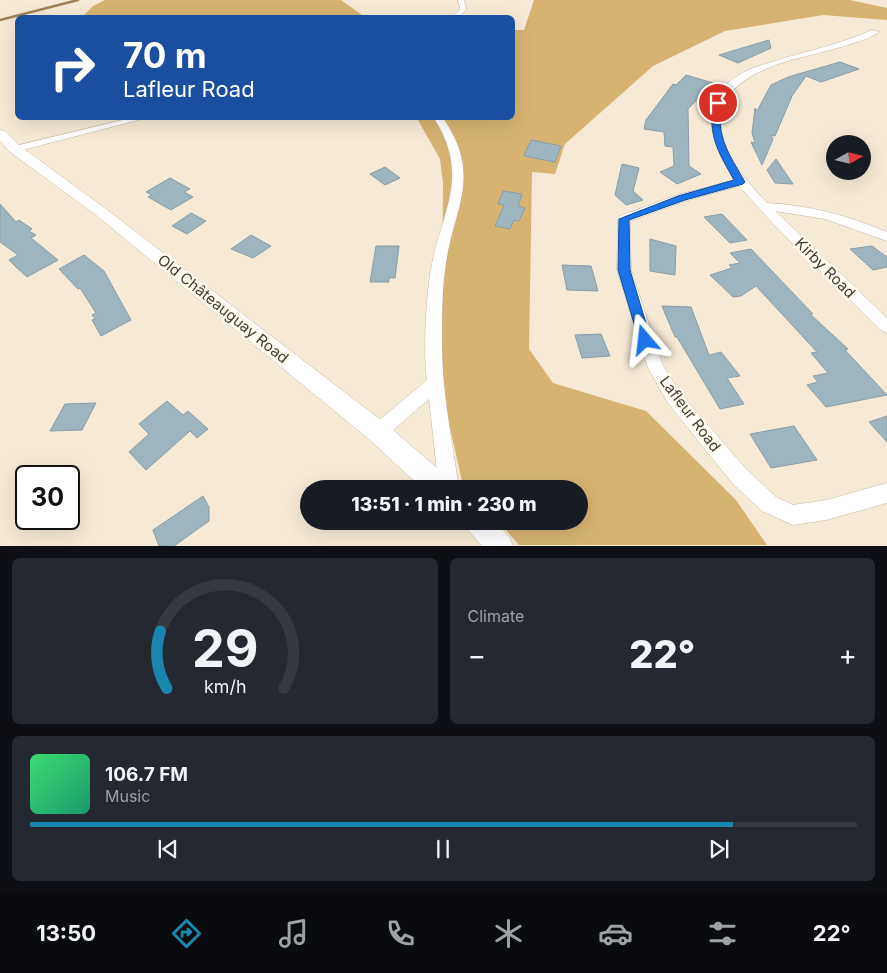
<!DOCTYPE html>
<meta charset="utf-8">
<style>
body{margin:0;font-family:Inter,sans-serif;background:#242831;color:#f1f3f6;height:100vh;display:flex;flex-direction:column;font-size:19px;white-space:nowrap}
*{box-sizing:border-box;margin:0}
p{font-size:16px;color:#9ea1a6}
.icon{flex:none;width:28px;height:28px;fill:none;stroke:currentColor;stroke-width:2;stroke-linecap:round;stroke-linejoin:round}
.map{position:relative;height:546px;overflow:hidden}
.sheet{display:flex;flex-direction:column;gap:12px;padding:12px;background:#0d0f14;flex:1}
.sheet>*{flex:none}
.guide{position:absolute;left:15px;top:15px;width:500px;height:105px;border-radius:8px;box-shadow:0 5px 20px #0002;background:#1a4fa0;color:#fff;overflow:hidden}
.needle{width:32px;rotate:82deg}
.tools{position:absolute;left:826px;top:135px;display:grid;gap:10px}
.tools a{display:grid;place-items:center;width:45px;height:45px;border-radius:50%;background:#171b24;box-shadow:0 5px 20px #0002;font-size:25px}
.speed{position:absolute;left:15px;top:465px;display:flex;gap:10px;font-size:25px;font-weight:700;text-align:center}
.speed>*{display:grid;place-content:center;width:65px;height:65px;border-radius:50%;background:#171b24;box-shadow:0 5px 20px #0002;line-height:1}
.speed .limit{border:2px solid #111;border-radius:8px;background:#fff;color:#111}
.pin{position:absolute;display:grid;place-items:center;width:42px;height:42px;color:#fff;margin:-21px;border:2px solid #fff;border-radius:50%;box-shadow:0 1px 5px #0007}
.me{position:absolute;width:55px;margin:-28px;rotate:343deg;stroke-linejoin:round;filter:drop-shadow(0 0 4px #0008)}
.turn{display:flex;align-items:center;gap:18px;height:105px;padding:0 25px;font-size:22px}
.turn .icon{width:65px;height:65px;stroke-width:2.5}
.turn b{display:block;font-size:35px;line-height:42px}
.big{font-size:38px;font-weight:800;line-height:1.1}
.sheet .widget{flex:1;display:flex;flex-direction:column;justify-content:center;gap:8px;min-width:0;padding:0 18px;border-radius:8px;background:#242831}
.sheet .dial{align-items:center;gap:0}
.dial svg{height:130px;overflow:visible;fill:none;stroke:#363941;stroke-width:7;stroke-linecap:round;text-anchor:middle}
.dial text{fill:#f1f3f6;stroke:none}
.song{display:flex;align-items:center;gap:15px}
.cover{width:60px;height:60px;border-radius:8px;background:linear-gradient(135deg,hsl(140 70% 55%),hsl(160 70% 35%))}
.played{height:5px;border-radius:2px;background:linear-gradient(90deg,#1886ad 85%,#363941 85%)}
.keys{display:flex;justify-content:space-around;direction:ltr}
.heat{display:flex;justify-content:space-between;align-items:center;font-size:28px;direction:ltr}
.sheet .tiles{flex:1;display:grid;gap:12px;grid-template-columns:1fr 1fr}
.widget:last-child{grid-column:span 2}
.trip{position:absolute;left:300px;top:480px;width:288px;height:50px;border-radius:25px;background:#171b24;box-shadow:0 5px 20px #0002;font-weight:800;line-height:50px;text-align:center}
.menu{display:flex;height:80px;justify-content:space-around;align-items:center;background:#090b0e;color:#9ea1a6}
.menu .icon{width:35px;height:35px}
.menu .on{color:#1886ad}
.menu b{font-size:22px;color:#f1f3f6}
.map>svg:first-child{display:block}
.forest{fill:#d6b371}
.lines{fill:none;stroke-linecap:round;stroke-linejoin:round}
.stream{stroke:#9d8354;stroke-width:2.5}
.building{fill:#9eb5c0;stroke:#879da8}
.minor-casing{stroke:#c2b7a3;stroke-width:1}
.tertiary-casing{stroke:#c2b7a3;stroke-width:1}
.minor{fill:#fff;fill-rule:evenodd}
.tertiary{fill:#fff;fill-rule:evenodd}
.route{fill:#1a73e8;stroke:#114b97}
.labels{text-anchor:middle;stroke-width:5;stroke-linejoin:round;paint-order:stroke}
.street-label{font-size:15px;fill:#413c34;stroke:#fff8ec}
</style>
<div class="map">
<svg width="887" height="546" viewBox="0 0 887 546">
<rect width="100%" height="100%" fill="#f6ead6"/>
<g class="forest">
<polygon points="105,0 341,0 365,17 82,17 93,6"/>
<polygon points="534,0 850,0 887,8 887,20 823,15 725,31 653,66 565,144 555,174 532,172 529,349 553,383 646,411 736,500 767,545 519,545 498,521 579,521 579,489 469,489 462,481 441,388 443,183 440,159 418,120 412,118 512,118 513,30 524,30"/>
</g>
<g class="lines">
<polyline class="stream" points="0,20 78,0"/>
</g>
<g class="building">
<polygon points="769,40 771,48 738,63 719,55"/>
<polygon points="840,62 859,69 821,82 806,76 792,96 775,136 771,135 773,139 762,165 751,142 755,143 752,133 755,108 757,111 771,85 788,77"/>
<polygon points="686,75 713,83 688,109 689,166 701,174 677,184 660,172 674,166 673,147 665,146 664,132 644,129 646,120 673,84 676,85"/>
<polygon points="531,140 561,146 555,162 524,156"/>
<polygon points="776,159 793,184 775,183 767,170"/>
<polygon points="622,164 639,168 633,191 643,200 626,205 615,195"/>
<polygon points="385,167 400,178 385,185 370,174"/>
<polygon points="170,178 190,189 184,192 193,197 171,210 148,197 152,195 146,192"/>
<polygon points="503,191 522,194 518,206 525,208 519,221 514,220 510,229 495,226 504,205 498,204"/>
<polygon points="0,204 16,222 19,220 32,229 29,231 36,235 31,238 58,260 27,277 16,267 9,260 18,255 0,242"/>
<polygon points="191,213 206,221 187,234 172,226"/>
<polygon points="722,214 747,240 730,243 704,217"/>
<polygon points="251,235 271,246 253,258 231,249"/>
<polygon points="650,239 676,246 675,275 650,271"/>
<polygon points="376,246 399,246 395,278 389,278 389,282 370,282"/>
<polygon points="872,246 887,257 887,267 873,270 850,249"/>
<polygon points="751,249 813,314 810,314 848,349 845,350 887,395 826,407 807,385 818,382 813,376 828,373 811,353 817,352 756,286 741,296 733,297 710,275 732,268 729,265 740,263 730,253"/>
<polygon points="84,255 104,271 131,320 101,336 92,320 95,319 92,315 96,313 80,288 78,289 59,269"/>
<polygon points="562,265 591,266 598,291 567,290"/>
<polygon points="662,306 691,307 709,355 721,352 740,376 727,378 744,404 720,409 677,337 675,337"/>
<polygon points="601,334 610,356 582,358 575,335"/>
<polygon points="167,401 183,415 188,411 208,429 197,438 190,431 146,470 129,452 149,434 139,424"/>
<polygon points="96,403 82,430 50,431 65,404"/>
<polygon points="887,416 887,442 869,422"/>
<polygon points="794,426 817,460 771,468 750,434"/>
<polygon points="203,496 209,507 209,521 174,546 159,546 153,530"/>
</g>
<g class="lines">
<defs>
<g id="minor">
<polygon points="458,0 464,0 466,9 459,18 452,18 460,9"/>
<path d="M872 30 879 32C871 38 860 41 851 44 813 57 737 64 723 108 712 144 744 178 767 203 809 205 849 216 887 232V241L825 219 775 211 887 318V333L882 331 779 230 739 186 685 201 630 221 631 270 663 366 680 393 747 470 776 497 793 505 826 500 887 483V503L826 520 793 525 762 511 733 484 668 403 648 368 617 270 618 219 620 216 677 195 735 180C709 143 696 98 744 72 758 65 773 62 788 57 817 49 845 42 872 30Z"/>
<polygon points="131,118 146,118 15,152 10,149 11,147"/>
<path d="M434 118H443C484 178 452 209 445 270 442 292 442 316 442 338 441 389 452 439 459 489H439L429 399 384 438 378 441 372 438 369 432 372 426 427 380C423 352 426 297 431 269 442 210 471 176 434 118Z"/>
</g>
<g id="tertiary">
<polygon points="0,130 5,131 20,146 106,209 386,424 451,480 454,489 423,489 370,440 96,215 10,152 0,141"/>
<polygon points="464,521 495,521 509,537 513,546 482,546 468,530"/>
</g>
</defs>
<use href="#minor" class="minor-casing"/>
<use href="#tertiary" class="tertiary-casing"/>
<use href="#minor" class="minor"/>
<use href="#tertiary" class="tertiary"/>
</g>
<path class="route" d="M718 100 722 103C715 136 729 154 745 182L743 184 685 200 629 220 630 270 651 340 645 345 639 340 618 270 619 219 678 196 734 180C719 153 707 135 714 103Z"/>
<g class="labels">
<g class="street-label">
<text transform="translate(825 268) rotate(45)" y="5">Kirby Road</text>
<text transform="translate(223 309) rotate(39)" y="5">Old Châteauguay Road</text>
<text transform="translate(690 414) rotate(53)" y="5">Lafleur Road</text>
</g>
</g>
</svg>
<div class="tools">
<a><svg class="needle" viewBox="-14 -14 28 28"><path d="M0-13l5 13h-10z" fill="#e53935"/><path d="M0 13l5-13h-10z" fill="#9ea1a6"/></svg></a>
</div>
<div class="speed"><div class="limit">30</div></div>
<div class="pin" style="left:718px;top:103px;background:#d93025"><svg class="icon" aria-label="arrive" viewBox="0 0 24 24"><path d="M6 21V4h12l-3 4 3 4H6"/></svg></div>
<svg class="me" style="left:645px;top:340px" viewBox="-20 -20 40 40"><path d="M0-17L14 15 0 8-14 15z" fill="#1a73e8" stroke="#fff" stroke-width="4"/></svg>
<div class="trip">13:51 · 1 min · 230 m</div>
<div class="guide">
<div class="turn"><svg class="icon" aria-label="right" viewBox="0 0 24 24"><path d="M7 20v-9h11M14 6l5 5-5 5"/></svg><div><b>70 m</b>Lafleur Road</div></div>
</div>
</div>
<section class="sheet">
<div class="tiles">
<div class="widget dial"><svg viewBox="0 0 100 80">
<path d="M14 69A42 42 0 1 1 86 69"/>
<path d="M14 69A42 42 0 0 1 10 34" stroke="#1886ad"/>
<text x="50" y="56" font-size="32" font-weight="700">29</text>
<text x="50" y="72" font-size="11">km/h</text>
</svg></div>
<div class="widget"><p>Climate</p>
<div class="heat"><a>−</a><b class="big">22°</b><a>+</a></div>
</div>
<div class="widget">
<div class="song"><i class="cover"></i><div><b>106.7 FM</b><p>Music</p></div></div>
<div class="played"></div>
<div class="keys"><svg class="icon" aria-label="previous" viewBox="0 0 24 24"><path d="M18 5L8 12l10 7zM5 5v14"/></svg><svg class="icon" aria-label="pause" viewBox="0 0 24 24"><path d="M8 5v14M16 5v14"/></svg><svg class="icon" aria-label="next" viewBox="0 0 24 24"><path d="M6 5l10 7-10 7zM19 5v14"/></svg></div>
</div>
</div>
</section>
<nav class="menu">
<b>13:50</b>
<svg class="icon on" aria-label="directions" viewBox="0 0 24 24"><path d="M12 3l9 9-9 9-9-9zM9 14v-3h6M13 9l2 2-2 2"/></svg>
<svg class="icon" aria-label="music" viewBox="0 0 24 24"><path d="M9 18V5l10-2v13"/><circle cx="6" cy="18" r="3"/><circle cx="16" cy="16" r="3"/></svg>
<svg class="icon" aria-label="phone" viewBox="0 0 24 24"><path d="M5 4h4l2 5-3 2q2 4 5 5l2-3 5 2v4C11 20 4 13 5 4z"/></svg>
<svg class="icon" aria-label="climate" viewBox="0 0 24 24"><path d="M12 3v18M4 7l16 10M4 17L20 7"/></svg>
<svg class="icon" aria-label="car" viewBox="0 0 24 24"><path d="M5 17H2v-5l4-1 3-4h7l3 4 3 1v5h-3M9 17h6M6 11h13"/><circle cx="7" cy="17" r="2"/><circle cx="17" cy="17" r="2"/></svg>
<svg class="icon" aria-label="filters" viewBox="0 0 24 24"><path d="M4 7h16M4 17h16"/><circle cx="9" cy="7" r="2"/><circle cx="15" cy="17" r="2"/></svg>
<b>22°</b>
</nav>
